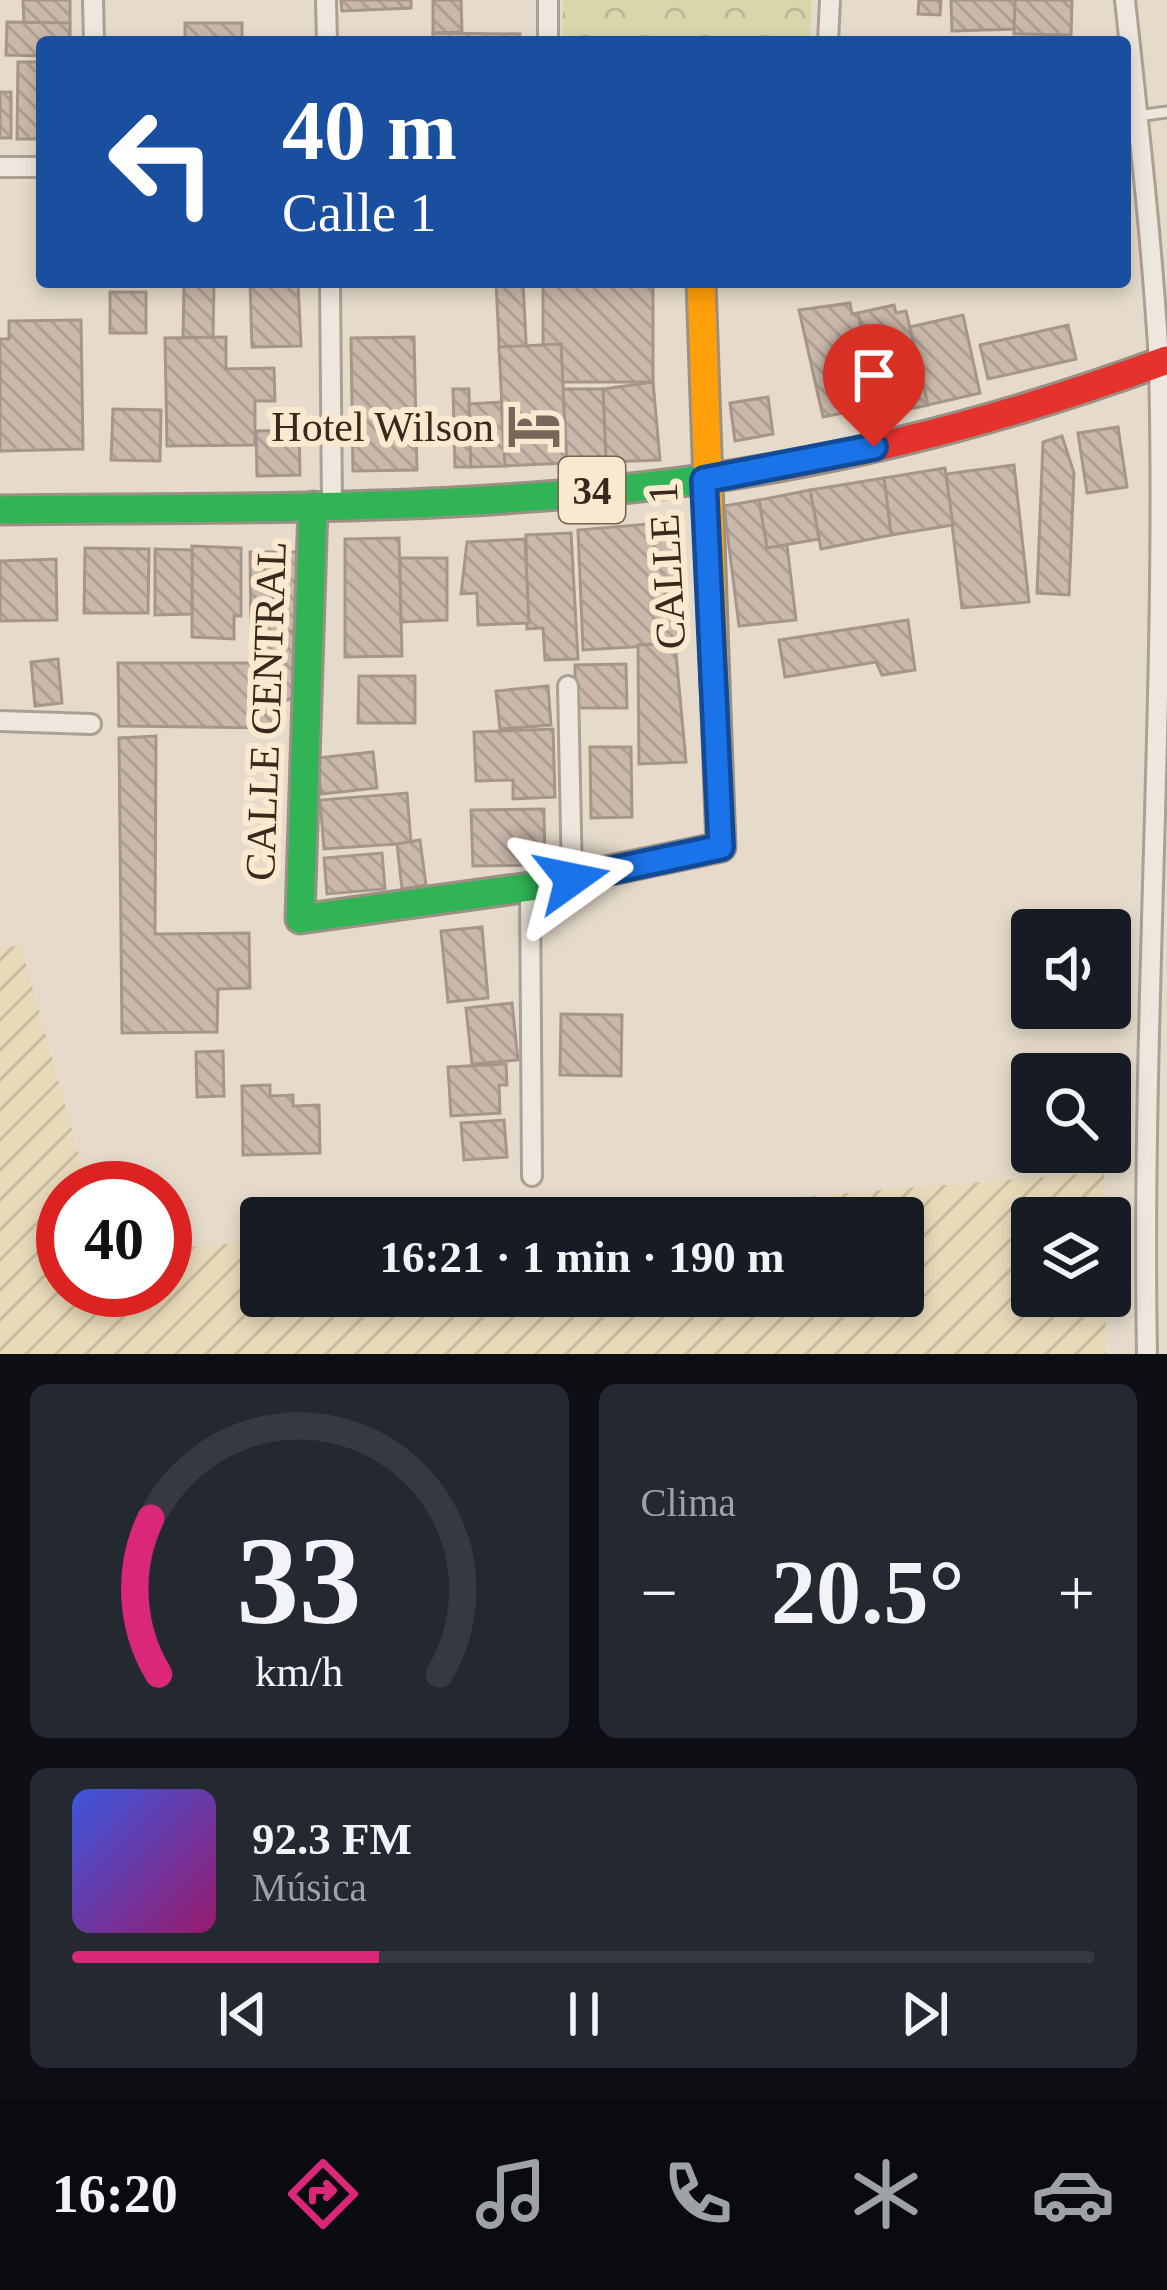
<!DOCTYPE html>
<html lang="es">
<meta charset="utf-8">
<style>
body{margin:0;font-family:Georgia,serif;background:#242831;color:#f1f3f6;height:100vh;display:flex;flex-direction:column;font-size:45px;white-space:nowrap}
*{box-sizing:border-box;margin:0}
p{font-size:39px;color:#9ea1a6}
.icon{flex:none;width:66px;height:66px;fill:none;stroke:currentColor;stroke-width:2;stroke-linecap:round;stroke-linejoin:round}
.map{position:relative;height:1354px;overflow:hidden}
.sheet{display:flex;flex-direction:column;gap:30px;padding:30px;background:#0d0f14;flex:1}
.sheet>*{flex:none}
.guide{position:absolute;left:36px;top:36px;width:1095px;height:252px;border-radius:12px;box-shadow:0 6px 18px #0003;background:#1a4fa0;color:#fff;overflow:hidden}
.tools{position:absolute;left:1011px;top:909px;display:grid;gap:24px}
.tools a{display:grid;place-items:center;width:120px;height:120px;border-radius:12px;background:#171b24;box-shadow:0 6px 18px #0003;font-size:60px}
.speed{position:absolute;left:36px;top:1161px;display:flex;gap:24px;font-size:60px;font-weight:700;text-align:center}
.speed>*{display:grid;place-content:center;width:156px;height:156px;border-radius:50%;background:#171b24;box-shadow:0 6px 18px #0003;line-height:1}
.speed .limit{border:18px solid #d22;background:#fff;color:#111}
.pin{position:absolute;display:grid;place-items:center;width:102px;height:102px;color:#fff;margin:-123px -51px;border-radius:50% 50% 50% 0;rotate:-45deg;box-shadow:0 0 12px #0007}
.pin .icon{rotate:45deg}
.me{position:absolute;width:132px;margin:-66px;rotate:78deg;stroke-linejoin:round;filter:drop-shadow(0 0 9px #0008)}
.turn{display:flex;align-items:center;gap:42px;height:252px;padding:0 48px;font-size:54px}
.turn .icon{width:156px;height:156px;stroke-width:2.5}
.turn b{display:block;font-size:84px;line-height:102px}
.big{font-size:90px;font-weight:600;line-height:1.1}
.sheet .card{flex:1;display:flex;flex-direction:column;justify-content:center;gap:18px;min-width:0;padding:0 42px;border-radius:18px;background:#242831}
.sheet .dial{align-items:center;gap:0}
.dial svg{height:312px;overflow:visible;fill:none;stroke:#363941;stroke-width:7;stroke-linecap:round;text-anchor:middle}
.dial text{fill:#f1f3f6;stroke:none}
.song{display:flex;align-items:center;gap:36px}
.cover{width:144px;height:144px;border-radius:18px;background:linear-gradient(135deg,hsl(230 70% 55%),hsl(320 70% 35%))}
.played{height:12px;border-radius:6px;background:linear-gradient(90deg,#db2777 30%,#363941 30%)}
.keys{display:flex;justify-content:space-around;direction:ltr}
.heat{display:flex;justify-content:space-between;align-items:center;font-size:66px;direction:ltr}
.sheet .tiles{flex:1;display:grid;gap:30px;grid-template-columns:1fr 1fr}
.card:last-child{grid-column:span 2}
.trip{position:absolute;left:240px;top:1197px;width:684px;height:120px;border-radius:12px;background:#171b24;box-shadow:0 6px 18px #0003;font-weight:600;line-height:120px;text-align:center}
.menu{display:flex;height:192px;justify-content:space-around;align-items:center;background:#090b0e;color:#9ea1a6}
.menu .icon{width:84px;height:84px}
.menu .on{color:#db2777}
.menu b{font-size:54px;color:#f1f3f6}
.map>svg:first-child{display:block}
.farmland{fill:url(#farmland-furrows)}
.forest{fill:url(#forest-crowns)}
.building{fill:url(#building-back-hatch);stroke:#a6968a;stroke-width:3}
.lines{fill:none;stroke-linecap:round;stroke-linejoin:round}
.lane-casing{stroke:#aba094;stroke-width:15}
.street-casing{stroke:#aba094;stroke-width:24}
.fast-casing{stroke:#9b9084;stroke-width:33}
.slow-casing{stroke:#9b9084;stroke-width:33}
.jam-casing{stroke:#9b9084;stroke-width:33}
.lane{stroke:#eee7dd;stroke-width:9}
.street{stroke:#eee7dd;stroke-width:18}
.fast{stroke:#30b455;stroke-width:27}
.slow{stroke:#ff9f0a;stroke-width:27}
.jam{stroke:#e5322d;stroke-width:27}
.route-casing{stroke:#114b97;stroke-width:30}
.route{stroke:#1a73e8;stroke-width:21}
.labels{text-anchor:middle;stroke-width:12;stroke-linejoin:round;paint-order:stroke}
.shield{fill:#f9e9cf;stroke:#746151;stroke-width:3}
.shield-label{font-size:39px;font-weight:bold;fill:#3b271b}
.poi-label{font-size:42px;fill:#3b271b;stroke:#f9e9cf;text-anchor:end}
.street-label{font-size:42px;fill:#3b271b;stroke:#f9e9cf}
</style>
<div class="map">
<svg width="1167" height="1354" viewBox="0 0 1167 1354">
<defs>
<pattern id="farmland-furrows" width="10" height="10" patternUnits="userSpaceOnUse" patternTransform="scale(3)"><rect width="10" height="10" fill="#e8dab9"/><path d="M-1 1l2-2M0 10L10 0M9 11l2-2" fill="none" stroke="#c8bb9e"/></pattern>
<pattern id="forest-crowns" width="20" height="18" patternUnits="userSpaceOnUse" patternTransform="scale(3)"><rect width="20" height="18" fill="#dad6ac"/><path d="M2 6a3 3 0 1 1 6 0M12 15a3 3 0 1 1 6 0" fill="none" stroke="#bcb893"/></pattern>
<pattern id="building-back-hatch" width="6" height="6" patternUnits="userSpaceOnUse" patternTransform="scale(3)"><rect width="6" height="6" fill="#cab8ab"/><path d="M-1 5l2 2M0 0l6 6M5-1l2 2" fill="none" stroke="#ae9e93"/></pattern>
</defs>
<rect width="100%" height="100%" fill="#e6dbcb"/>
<polygon class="farmland" points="0,946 21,947 88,1188 63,1188 63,1290 165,1290 165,1249 261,1241 261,1296 903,1296 903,1218 542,1218 1104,1172 1104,1218 1032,1218 1032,1296 1105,1296 1106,1354 0,1354"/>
<polygon class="forest" points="563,0 812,0 810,42 562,42"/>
<g class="building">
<polygon points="23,0 70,0 70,23 24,24"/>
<polygon points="341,0 411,0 411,8 342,11"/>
<polygon points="433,0 461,0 462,32 433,33"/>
<polygon points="919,0 941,0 940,15 918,14"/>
<polygon points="951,0 1016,0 1018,29 952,31"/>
<polygon points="1015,0 1072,0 1071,35 1014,34"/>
<polygon points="7,22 70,23 70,42 42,42 42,56 6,55"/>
<rect x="185" y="23" width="57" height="19"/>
<polygon points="433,33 520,34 519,42 433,42"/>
<polygon points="18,62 42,62 42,139 17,139"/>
<rect x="0" y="92" width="11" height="46"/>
<polygon points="250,282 298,282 301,346 252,347"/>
<polygon points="496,282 523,282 527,361 500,363"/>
<rect x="543" y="282" width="110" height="100"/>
<polygon points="184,284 214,284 213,338 183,337"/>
<rect x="110" y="292" width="36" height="41"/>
<polygon points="850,303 852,314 858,313 877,406 823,417 799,310"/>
<polygon points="894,305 896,313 906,311 928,405 881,415 858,313"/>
<polygon points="963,315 980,393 928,405 910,327"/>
<polygon points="81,320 83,449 0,451 0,339 9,339 9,321"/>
<polygon points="1068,325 1076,359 988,379 980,345"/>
<polygon points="226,337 226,369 274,368 275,401 255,401 255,445 167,446 165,338"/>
<polygon points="414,337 417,470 353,471 351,338"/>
<polygon points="561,344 567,463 505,466 499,347"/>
<polygon points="653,382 660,460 606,462 603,389"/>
<polygon points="453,389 469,389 471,467 455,467"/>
<polygon points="563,389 603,389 606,462 567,463"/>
<polygon points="768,397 773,434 735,441 730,403"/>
<polygon points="501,402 505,466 471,467 469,404"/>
<polygon points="113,409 161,410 160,461 111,460"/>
<polygon points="1118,427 1127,487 1087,493 1078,433"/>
<polygon points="299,430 300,475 257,476 256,431"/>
<polygon points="1062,436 1074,473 1069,595 1037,593 1043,442"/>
<polygon points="1014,465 1029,602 962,608 946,474"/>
<polygon points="945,468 953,525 891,535 884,478"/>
<polygon points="884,478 891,535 821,549 810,490"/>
<polygon points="810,490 819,539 767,548 759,500"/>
<polygon points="759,500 767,548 787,545 796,620 739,626 724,506"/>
<polygon points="660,523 673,535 681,644 583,650 578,530"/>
<polygon points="571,533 578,659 545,660 543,628 527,629 526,535"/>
<polygon points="399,538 402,656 345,657 345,539"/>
<polygon points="525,539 529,623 478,625 477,593 461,594 467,542"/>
<polygon points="192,546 241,548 241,616 234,616 234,639 192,637"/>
<polygon points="85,548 149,549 148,613 84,613"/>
<polygon points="155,549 192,550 192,614 155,615"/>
<polygon points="250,552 298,552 299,631 251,632"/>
<polygon points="400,558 447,558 447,620 401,622"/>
<polygon points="56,559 57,620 0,621 0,561"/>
<polygon points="908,620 915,670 882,675 876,662 785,677 779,640"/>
<polygon points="299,631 300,695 277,704 275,728 119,726 118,663 250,663 251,632"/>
<polygon points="675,643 686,762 639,764 638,645"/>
<polygon points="58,659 62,703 35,706 31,662"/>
<polygon points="626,664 627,708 575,708 575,665"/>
<polygon points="359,676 415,676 415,723 358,723"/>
<polygon points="548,686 551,725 500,729 496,691"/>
<polygon points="553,729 555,797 513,799 513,780 476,781 474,732"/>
<polygon points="156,736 155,934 249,933 250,988 218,989 217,1032 122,1033 119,738"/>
<polygon points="590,747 631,747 632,817 591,818"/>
<polygon points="373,752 377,788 321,794 317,758"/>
<polygon points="407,793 411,843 324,849 320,800"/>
<polygon points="544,809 545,865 473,866 471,810"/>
<polygon points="420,840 426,885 402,889 397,844"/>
<polygon points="382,853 385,889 327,894 324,858"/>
<polygon points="482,927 488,998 448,1002 441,931"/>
<polygon points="512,1003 518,1060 472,1064 466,1008"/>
<polygon points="561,1014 622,1015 621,1076 560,1075"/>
<polygon points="223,1051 224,1096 197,1097 196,1052"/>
<polygon points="506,1064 507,1085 499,1085 500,1113 451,1116 448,1067"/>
<polygon points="270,1085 270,1096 293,1095 293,1106 319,1105 320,1153 243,1155 242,1086"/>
<polygon points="504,1120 507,1157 464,1160 461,1123"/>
</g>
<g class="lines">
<defs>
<polyline id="lane" points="1137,116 1167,112"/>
<g id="street">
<polyline points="93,0 94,42"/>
<polyline points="326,0 327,42"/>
<path d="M1125 0C1138 120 1152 242 1159 362 1167 693 1141 1024 1147 1354"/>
<polyline points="548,42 548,0"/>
<polyline points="828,42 830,0"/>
<polyline points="0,167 42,167"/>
<polyline points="330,282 332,507"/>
<polyline points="568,686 572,879"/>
<polyline points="0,721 91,724"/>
<polyline points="530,887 532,1176"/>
</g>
<g id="fast">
<polyline points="313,506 300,919 530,887 721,847 715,683"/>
<path d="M0 510C258 507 523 513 778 467"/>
</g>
<polyline id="slow" points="701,282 715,683"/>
<path id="jam" d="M778 467C913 443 1039 407 1167 360"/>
</defs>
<use href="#lane" class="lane-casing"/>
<use href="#street" class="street-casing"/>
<use href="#fast" class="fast-casing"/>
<use href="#slow" class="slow-casing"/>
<use href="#jam" class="jam-casing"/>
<use href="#lane" class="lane"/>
<use href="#street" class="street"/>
<use href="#fast" class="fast"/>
<use href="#slow" class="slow"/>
<use href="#jam" class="jam"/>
</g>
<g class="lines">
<defs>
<polyline id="route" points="572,879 721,847 704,480 874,447"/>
</defs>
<use href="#route" class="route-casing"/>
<use href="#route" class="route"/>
</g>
<defs>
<symbol id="hotel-bare" viewBox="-9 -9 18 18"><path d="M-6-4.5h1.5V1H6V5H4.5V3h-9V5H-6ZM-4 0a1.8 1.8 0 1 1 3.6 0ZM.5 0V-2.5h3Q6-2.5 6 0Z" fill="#776659" stroke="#f9e9cf" stroke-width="2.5" paint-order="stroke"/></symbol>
</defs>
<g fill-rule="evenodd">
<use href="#hotel-bare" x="496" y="388" width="76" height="76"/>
</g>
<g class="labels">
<rect class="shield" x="559" y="457" width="66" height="66" rx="9"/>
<g class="shield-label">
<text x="592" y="504">34</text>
</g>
<g class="poi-label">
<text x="494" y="441">Hotel Wilson</text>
</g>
<g class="street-label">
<text transform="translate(666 566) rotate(-93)" y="15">CALLE 1</text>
<text transform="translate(265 711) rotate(-88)" y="15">CALLE CENTRAL</text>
</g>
</g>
</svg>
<div class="tools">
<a><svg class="icon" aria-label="sound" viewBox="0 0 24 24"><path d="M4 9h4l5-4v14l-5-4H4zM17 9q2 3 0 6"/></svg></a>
<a><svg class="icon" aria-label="search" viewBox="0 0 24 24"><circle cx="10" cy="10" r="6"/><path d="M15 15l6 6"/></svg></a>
<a><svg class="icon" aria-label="layers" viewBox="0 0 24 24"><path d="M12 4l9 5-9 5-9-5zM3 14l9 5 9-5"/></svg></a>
</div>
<div class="speed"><div class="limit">40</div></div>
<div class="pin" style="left:874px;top:447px;background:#d93025"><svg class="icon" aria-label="arrive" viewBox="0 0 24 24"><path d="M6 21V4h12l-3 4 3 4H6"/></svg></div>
<svg class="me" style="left:572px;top:879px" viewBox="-20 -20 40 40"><path d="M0-17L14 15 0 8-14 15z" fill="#1a73e8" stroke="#fff" stroke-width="4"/></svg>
<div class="trip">16:21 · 1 min · 190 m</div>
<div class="guide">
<div class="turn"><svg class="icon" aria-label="left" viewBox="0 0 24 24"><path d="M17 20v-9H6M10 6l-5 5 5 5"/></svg><div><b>40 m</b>Calle 1</div></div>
</div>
</div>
<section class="sheet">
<div class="tiles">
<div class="card dial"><svg viewBox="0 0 100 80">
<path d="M14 69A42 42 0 1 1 86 69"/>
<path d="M14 69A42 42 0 0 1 12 29" stroke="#db2777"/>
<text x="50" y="56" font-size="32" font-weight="700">33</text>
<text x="50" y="72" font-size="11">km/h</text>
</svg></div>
<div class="card"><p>Clima</p>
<div class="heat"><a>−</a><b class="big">20.5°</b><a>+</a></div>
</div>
<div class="card">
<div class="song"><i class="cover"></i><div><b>92.3 FM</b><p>Música</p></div></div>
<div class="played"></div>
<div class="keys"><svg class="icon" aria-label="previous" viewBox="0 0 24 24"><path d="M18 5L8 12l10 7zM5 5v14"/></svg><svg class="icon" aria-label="pause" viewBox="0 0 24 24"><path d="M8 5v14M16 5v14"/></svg><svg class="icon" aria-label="next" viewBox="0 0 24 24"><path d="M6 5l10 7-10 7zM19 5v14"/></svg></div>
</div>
</div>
</section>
<nav class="menu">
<b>16:20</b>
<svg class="icon on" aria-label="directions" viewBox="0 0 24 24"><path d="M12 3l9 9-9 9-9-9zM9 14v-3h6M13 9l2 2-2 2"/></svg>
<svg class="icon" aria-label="music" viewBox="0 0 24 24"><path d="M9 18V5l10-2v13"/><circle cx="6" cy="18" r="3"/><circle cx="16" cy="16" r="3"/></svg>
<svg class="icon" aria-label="phone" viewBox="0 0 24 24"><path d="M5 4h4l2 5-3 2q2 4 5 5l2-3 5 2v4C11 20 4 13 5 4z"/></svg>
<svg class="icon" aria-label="climate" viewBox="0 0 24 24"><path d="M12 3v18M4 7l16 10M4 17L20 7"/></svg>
<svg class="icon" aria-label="car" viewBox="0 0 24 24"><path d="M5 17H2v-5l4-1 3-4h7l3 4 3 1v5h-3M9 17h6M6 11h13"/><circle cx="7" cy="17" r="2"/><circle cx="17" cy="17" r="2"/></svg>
</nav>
